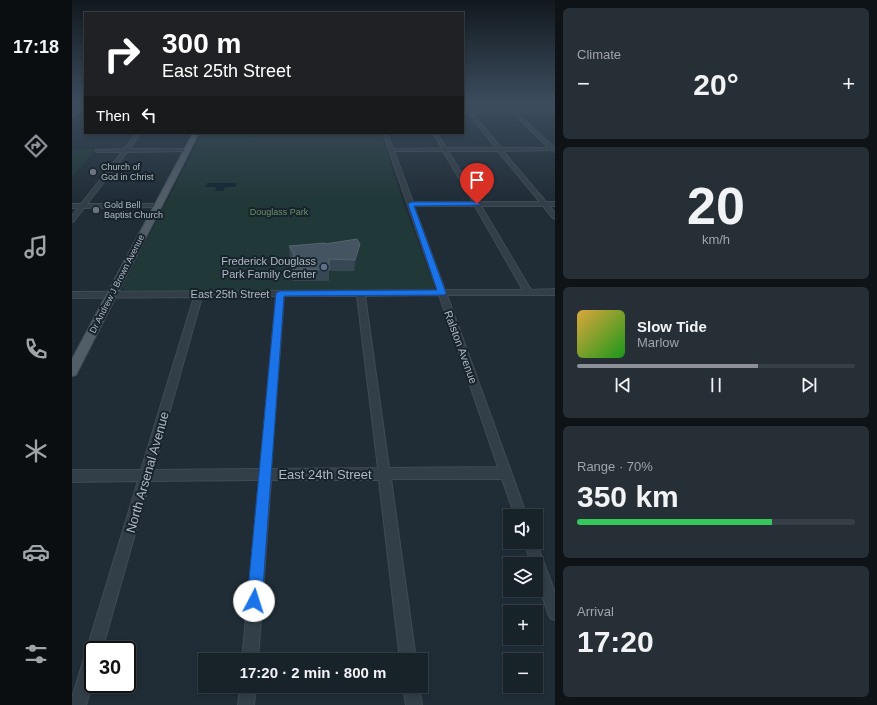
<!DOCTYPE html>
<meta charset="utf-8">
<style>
body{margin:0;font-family:Arial,sans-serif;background:#252f35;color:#f1f3f6;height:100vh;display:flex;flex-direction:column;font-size:15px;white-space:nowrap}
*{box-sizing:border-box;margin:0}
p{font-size:13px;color:#9fa4a8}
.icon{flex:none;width:22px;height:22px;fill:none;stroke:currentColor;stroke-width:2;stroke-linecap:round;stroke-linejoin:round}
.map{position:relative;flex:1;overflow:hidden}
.drawer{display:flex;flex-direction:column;gap:8px;padding:8px;background:#0d1317;width:322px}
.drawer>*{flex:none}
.guide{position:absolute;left:12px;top:12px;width:380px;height:122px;border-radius:0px;box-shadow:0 2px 6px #0003,0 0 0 1px #363f46;background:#202124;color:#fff;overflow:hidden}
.controls{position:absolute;left:431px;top:509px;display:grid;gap:8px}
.controls a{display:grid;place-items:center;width:40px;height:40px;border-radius:0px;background:#182229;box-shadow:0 2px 6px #0003,0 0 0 1px #363f46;font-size:20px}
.speed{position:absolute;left:12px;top:641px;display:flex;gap:8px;font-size:20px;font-weight:700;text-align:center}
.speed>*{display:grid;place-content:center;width:52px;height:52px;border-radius:50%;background:#182229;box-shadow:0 2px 6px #0003,0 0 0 1px #363f46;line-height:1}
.speed .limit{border:2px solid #111;border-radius:6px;background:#fff;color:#111}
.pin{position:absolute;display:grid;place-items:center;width:34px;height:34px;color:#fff;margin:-41px -17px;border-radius:50% 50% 50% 0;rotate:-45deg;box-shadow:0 0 4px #0007}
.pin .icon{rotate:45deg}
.me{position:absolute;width:44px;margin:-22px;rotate:5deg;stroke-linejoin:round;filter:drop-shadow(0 0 3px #0008)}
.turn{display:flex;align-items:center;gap:14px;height:84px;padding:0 12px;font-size:18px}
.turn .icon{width:52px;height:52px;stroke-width:2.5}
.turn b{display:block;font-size:28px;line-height:34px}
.then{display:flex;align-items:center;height:38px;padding:0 12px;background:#0003;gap:8px;font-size:15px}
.big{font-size:30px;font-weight:600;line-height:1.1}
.drawer .card{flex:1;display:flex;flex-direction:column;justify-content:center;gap:6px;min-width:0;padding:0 14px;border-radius:6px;background:#252f35}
.drawer .dial{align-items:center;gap:0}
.dial b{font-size:52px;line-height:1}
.song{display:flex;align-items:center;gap:12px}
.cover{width:48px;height:48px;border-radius:6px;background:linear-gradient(135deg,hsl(40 70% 55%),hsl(120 70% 35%))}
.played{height:4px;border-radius:2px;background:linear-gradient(90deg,#8c9099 65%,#363f46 65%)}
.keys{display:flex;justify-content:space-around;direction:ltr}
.heat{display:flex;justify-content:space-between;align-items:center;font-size:22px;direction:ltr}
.charge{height:6px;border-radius:3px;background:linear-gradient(90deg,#34c759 70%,#363f46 0)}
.trip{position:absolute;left:126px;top:653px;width:230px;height:40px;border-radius:0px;background:#182229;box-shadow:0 2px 6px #0003,0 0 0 1px #363f46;font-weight:600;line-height:40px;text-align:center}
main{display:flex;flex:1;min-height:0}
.dock{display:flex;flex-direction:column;width:72px;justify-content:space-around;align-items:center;background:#0a0e10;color:#9fa4a8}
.dock .icon{width:28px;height:28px}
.dock .current{color:#8c9099}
.dock b{font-size:18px;color:#f1f3f6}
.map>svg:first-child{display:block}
.green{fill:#213838}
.water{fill:#132634}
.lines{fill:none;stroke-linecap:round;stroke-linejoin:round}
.minor-casing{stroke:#404a54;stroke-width:2}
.major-casing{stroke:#404a54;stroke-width:2}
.minor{fill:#333f48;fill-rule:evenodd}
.major{fill:#515e68;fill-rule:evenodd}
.wall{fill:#374854}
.shaded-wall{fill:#283843}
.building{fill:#445460;stroke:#546470}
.route{fill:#1a73e8;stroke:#114b97}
.worship-dot{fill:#6b7280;stroke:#19232c;stroke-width:1.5}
.service-dot{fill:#5c6f8a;stroke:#19232c;stroke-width:1.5}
.labels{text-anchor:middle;stroke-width:4;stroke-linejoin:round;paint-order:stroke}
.far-poi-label{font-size:9px;fill:#adbac5;stroke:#19232c;text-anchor:start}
.far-park-label{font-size:9px;fill:#659569;stroke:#19232c}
.far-street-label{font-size:9px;fill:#adbac5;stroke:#19232c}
.poi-label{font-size:11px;fill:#adbac5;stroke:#19232c;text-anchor:end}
.street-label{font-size:11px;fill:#adbac5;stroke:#19232c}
.near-street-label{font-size:13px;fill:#adbac5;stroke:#19232c}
</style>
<main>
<nav class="dock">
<b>17:18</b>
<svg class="icon current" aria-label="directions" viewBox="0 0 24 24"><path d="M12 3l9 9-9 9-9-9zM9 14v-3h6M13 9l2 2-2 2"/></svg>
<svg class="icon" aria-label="music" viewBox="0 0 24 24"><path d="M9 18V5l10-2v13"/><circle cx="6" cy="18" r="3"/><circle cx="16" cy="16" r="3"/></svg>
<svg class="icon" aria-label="phone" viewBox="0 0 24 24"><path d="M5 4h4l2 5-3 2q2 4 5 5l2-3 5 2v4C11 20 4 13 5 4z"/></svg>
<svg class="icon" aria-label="climate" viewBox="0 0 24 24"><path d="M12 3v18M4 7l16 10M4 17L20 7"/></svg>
<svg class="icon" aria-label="car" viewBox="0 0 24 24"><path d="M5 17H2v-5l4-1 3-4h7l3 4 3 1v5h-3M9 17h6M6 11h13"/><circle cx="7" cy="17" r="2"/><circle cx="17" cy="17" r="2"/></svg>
<svg class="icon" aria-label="filters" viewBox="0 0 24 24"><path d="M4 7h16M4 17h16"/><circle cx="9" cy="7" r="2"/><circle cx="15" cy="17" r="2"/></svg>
</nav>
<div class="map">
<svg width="483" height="705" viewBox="0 0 483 705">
<rect width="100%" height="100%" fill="#202d37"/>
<g class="green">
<polygon points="130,133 309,133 331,202 363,289 53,291 50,288"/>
<polygon points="3,149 25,149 0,177 0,151"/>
</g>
<polygon class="water" points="135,183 165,183 164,187 153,187 151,191 143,191 144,187 133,187"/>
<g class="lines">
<defs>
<g id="minor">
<path d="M428 101H432L443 111H483V113H445L483 148V152L480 150 431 151 474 202H483V206H477L483 213V219L481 218 471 206H409L459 290 483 289V295H375L455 516H443L430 479H319L344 660H328L307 480H199L186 660H170L187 480 78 481 30 650H21V681L14 705H0V698L66 481 0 482V470H69L122 297 0 298V292L365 290 311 133H315L321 149 370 148 361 133H365L374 148H424L396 113H391V111H394L391 108V104L398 111H438ZM400 113H441L477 148H429ZM322 151H371L401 202H341ZM376 151H426L468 202H407ZM342 206H403L451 290H373ZM367 295 426 467 317 468 293 296ZM204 296 188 469 81 470 130 297ZM212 296H285L306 468 199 469Z"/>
<polygon points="471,101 475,101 483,107 483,110"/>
<polygon points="13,106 13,109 0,116 0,113"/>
<polygon points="65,133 69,133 57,149 115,149 117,150 115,151 55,152 15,204 86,204 88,205 88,207 12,208 2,221 0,222 0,216 6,208 0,208 0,204 9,204 50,152 26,152 24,151 24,150 52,149"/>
<polygon points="464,541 483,593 483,620 478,618 476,613 464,578 464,564 459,564 452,542"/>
<polygon points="168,686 184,686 182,705 166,705"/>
<polygon points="331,686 347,686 350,705 334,705"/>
</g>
<polygon id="major" points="121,133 127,133 4,375 0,376 0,359"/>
</defs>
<use href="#minor" class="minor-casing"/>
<use href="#major" class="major-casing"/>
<use href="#minor" class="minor"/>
<use href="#major" class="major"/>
</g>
<polygon class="wall" points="253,244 286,255 282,271 257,271 257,281 221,281 221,263 218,258 217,246"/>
<polygon class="shaded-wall" points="288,244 286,255 282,271 283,260"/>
<polygon class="building" points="285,239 288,244 283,260 257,259 257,269 221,270 222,254 217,246 253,243 253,244"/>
<linearGradient id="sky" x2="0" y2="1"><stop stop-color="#12191e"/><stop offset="0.51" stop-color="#3c4c5e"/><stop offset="1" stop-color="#3c4c5e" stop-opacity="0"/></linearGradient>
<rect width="483" height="200" fill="url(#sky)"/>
<polygon class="route" points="405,202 408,204 408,205 342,206 374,293 373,295 212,296 190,601 188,606 182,608 177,606 175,601 204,293 208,291 365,290 336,204 339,202"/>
<g class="worship-dot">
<circle cx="21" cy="172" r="4"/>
<circle cx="24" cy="210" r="4"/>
</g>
<circle class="service-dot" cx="252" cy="267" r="4"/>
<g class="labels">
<g class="far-poi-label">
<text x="29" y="170">Church of<tspan x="29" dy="10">God in Christ</tspan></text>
<text x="32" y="208">Gold Bell<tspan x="32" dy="10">Baptist Church</tspan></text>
</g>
<g class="far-park-label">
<text x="207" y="215">Douglass Park</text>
</g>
<g class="far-street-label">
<text transform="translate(45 284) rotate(-63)" y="3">Dr Andrew J Brown Avenue</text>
</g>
<g class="poi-label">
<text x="244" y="265">Frederick Douglass<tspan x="244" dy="13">Park Family Center</tspan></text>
</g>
<g class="street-label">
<text x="158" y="298">East 25th Street</text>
<text transform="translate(389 347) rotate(70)" y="4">Ralston Avenue</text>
</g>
<g class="near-street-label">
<text transform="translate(75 472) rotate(-74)" y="5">North Arsenal Avenue</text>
<text x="253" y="479">East 24th Street</text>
</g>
</g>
</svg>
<div class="controls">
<a><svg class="icon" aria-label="sound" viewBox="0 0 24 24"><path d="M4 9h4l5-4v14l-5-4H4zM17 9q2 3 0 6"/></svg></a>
<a><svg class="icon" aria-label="layers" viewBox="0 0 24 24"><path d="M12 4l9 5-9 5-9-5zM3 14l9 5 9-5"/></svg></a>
<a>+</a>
<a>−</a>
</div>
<div class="speed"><div class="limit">30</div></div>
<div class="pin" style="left:405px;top:204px;background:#d93025"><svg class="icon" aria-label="arrive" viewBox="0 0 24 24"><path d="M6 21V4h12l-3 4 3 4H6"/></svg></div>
<svg class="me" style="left:182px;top:601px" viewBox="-20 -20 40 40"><circle r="19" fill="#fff"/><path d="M0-13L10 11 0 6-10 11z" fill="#1a73e8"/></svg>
<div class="trip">17:20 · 2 min · 800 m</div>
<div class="guide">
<div class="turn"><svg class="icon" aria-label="right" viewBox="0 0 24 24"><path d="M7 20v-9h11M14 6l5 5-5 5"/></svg><div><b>300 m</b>East 25th Street</div></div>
<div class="then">Then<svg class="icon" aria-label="left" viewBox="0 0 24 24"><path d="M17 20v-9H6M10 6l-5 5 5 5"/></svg></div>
</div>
</div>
<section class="drawer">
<div class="card"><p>Climate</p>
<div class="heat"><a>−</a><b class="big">20°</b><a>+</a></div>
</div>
<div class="card dial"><b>20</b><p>km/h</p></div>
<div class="card">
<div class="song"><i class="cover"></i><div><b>Slow Tide</b><p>Marlow</p></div></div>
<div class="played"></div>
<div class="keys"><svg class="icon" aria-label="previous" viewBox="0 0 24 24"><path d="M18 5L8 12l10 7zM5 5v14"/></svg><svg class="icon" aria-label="pause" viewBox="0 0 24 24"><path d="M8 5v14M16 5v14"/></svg><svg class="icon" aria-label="next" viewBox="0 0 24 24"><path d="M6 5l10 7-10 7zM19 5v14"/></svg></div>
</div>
<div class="card"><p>Range · 70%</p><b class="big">350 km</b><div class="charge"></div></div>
<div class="card"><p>Arrival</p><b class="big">17:20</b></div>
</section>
</main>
